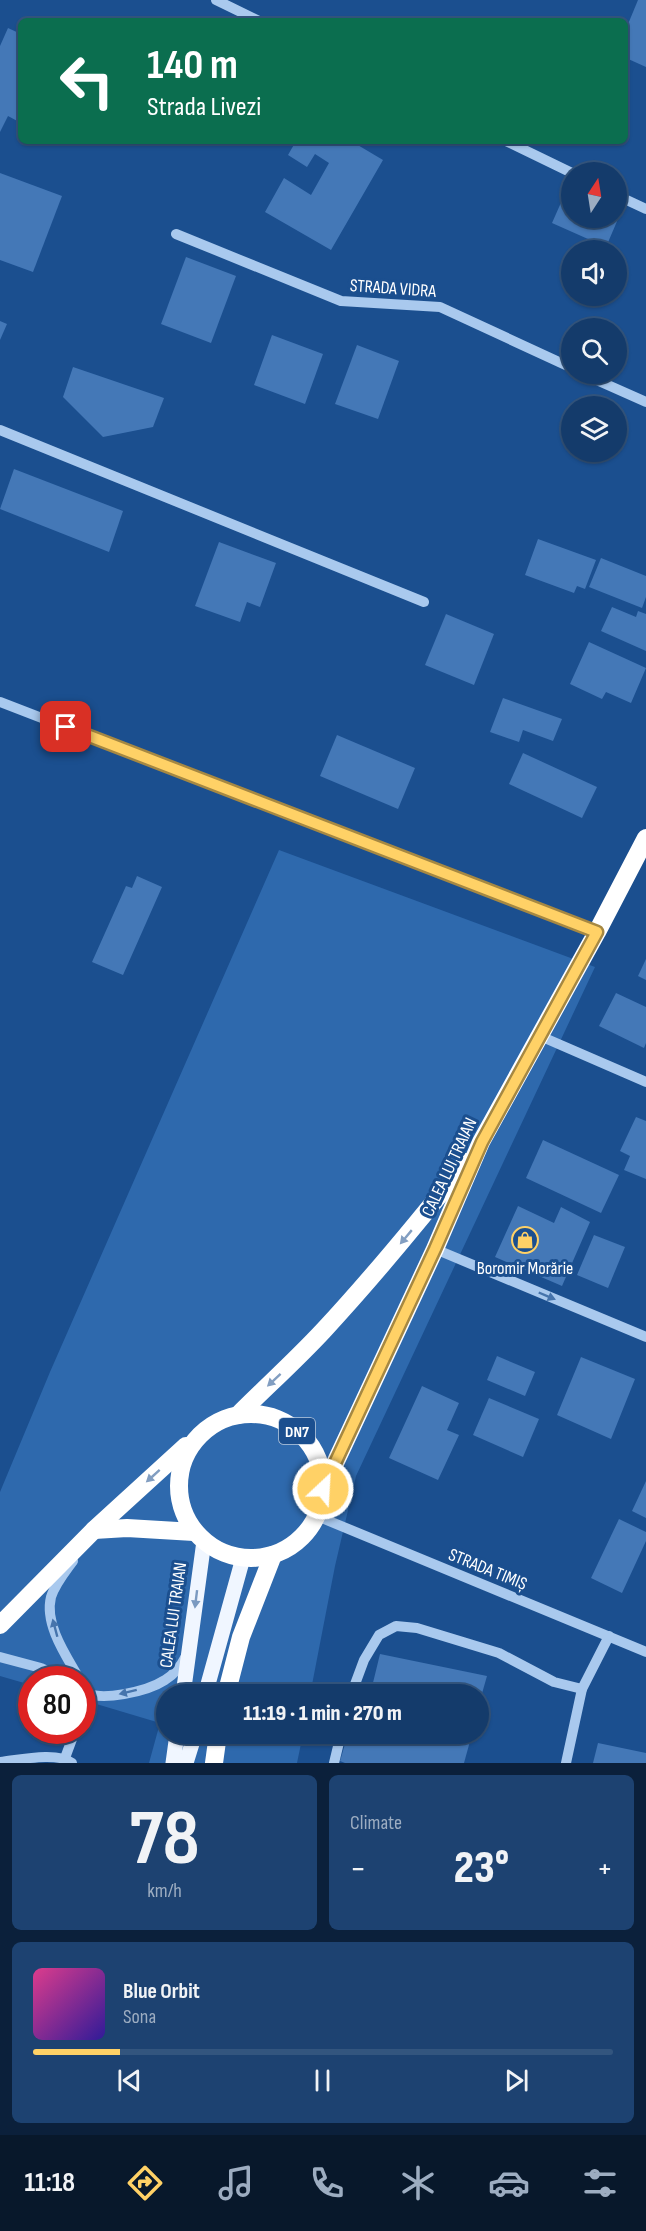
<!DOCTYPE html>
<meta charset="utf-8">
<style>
body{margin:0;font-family:"Sofia Sans Condensed",sans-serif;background:#1d4271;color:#f1f3f6;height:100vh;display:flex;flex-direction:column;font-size:22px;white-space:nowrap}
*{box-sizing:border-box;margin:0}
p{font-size:20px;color:#9dadc1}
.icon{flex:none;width:33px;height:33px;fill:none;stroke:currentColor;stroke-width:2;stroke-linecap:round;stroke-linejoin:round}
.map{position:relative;height:1763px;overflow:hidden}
.side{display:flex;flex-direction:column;gap:12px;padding:12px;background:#0b203b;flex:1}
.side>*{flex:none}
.top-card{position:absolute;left:18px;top:18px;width:610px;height:126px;border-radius:9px;box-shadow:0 2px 4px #0004,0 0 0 2px #33557e;background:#0b6e4f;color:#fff;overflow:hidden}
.needle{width:39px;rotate:12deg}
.tools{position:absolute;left:561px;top:162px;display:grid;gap:12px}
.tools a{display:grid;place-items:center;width:66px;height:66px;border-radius:50%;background:#143b6b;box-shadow:0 2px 4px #0004,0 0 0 2px #33557e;font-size:30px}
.speed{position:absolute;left:18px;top:1666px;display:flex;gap:12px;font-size:30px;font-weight:700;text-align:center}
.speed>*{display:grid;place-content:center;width:78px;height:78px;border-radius:50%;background:#143b6b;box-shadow:0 2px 4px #0004,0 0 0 2px #33557e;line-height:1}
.speed .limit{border:9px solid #d22;background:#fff;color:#111}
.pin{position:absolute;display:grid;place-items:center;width:51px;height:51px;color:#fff;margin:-26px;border-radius:12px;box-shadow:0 3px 9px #0006}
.me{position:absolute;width:66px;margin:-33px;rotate:25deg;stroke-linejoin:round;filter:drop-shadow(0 0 4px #0008)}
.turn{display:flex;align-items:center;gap:21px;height:126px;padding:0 30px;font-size:27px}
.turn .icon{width:78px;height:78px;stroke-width:2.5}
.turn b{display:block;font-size:42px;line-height:51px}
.big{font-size:45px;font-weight:800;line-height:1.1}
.side .card{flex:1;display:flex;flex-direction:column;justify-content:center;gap:9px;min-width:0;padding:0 21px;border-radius:9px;background:#1d4271}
.side .dial{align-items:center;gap:0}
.dial b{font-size:78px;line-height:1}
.song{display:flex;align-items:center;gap:18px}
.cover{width:72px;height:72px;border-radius:9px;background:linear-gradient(135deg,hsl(330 70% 55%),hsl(250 70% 35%))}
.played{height:6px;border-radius:3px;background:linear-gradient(90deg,#ffd166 15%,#33557e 15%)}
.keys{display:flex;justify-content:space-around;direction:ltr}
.heat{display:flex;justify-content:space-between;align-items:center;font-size:33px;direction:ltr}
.side .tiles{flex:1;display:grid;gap:12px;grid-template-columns:1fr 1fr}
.card:last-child{grid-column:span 2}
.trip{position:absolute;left:156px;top:1684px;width:333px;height:60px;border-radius:30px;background:#143b6b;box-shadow:0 2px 4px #0004,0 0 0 2px #33557e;font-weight:800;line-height:60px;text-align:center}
.tabs{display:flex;height:96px;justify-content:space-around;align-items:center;background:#08182b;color:#9dadc1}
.tabs .icon{width:42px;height:42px}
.tabs .active{color:#ffd166}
.tabs b{font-size:27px;color:#f1f3f6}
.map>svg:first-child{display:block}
.green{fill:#2e69ad}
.building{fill:#4478b7}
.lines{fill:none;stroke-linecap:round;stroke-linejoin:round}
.minor{stroke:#a9c9ee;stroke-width:10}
.major{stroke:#f0f6ff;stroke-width:15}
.highway{stroke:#fff;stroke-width:18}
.oneway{fill:#829ec1}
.oneway2{fill:#4674ac}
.oneway3{fill:#7b9ac1}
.route-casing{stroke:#a68842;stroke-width:15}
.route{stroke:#ffd166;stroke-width:10}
.labels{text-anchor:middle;stroke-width:6;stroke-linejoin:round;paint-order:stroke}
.shield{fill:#1b4f8f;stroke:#bbcadd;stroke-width:1.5}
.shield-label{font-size:16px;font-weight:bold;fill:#fff}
.street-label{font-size:18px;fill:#fff;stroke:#1b4f8f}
.poi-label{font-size:18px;fill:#fff;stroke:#1b4f8f}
</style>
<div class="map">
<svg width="646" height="1763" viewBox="0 0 646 1763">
<rect width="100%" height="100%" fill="#1b4f8f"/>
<polygon class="green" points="279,850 595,967 356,1476 335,1566 310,1695 166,1695 166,1734 303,1734 297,1763 149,1763 160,1723 83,1700 82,1680 32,1680 31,1685 0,1676 0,1492 50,1372"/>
<g class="building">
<polygon points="638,0 646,0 646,67 626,58 626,29"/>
<polygon points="8,28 21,34 21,123 8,116 0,132 0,46"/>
<polygon points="296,141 351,141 383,160 331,250 265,212 284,178 311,195 329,163 315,154 307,167 288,155"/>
<polygon points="0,173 62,196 33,272 0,260"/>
<polygon points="567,189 572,191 572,218 616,218 616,211 621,212 606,247 552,223"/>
<polygon points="186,257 236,276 211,343 161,324"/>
<polygon points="0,321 7,324 0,340"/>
<polygon points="272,335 323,354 305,404 254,385"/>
<polygon points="357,345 399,361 378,419 335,404"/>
<polygon points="73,367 164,398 153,427 103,437 63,397"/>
<polygon points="14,469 123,511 109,552 0,509"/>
<polygon points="538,539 596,560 585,589 577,586 574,593 525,575"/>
<polygon points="219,542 276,563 260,607 247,602 240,622 195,606"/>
<polygon points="601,558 646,576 646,597 642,608 589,587"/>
<polygon points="612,607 636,617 638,611 646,614 646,651 601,631"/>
<polygon points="446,614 494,634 474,685 425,665"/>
<polygon points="589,642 646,668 631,703 606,692 602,699 570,684"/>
<polygon points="503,698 562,719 553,741 523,730 519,742 490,732"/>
<polygon points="337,735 415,768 398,809 320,776"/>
<polygon points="523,753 597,787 582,818 509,784"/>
<polygon points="137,876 162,887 123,975 92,962 126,886 132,888"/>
<polygon points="646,959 646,980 638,976"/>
<polygon points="616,993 646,1007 646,1043 644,1048 599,1026"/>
<polygon points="636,1117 646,1121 646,1179 624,1170 630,1156 620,1151"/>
<polygon points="543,1140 619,1175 601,1213 526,1178"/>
<polygon points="518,1206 554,1223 561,1207 590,1222 562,1286 495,1257"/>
<polygon points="594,1235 625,1247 608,1288 577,1275"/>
<polygon points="497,1356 535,1372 525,1396 487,1380"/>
<polygon points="581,1357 635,1379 611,1439 557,1415"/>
<polygon points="422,1386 459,1403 447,1430 459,1435 438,1480 389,1458"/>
<polygon points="489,1398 539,1419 523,1457 473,1435"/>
<polygon points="646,1481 646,1518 632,1511"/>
<polygon points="619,1519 646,1532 646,1541 622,1593 591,1578"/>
<polygon points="380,1654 487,1676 479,1704 478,1695 370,1695"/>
<polygon points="348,1734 472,1734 464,1763 345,1763 340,1761"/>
<polygon points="598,1743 646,1753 646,1763 593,1763"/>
</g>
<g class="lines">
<g class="minor">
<polyline points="216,0 259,21"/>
<polyline points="506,141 572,173"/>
<polyline points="616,195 646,209"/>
<polyline points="176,234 341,301 440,307 572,368"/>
<polyline points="583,374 646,402"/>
<polyline points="0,430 424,602"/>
<polyline points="0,702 597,932"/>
<polyline points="540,1036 646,1082"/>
<polyline points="435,1249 646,1337"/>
<polyline points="317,1516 646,1652"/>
<path d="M73 1561C65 1572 55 1584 51 1597 44 1625 67 1657 80 1680"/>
<polyline points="0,1657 41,1668 67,1680"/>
<path d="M82 1691C100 1703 148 1691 165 1680 175 1674 181 1666 186 1656"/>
<polyline points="351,1695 364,1660 379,1635 396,1626 417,1628 499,1653 554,1682 582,1689"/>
<polyline points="82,1712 89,1695"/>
<polyline points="65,1758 75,1731"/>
<path d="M0 1762C19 1760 57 1751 72 1763"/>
<polyline points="334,1763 341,1734"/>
<polyline points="566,1763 582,1689 609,1636"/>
</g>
<g class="major">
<polyline points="183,1695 204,1541"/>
<polyline points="205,1695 243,1558"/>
<polyline points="173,1763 177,1734"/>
<polyline points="186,1763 195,1734"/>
</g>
<g class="highway">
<circle cx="251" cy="1486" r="72"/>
<path d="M238 1415C266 1387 296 1360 323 1331 373 1277 420 1220 466 1162"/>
<polyline points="323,1489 435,1249 481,1142 597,932 646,838"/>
<polyline points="94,1530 127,1528 194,1532"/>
<polyline points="0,1625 94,1530 186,1446"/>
<polyline points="226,1695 241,1637 273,1555"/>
<polyline points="214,1763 218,1734"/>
</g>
</g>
<defs><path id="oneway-solid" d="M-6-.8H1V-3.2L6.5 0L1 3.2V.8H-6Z" transform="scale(1.5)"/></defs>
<g class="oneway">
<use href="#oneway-solid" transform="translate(406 1237) rotate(130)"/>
<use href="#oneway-solid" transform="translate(274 1380) rotate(137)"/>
<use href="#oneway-solid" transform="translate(153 1476) rotate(138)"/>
</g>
<g class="oneway2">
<use href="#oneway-solid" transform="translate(547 1296) rotate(23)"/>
<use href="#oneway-solid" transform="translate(55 1628) rotate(-105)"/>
<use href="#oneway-solid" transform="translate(128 1692) rotate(166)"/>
</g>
<use class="oneway3" href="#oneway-solid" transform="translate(196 1599) rotate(97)"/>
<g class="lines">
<defs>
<polyline id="route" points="66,727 597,932 482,1142 435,1249 323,1489"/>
</defs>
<use href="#route" class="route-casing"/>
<use href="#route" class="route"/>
</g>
<defs>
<symbol id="shop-ring" viewBox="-11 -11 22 22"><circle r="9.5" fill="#1b4f8f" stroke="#ffd166" stroke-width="1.5"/><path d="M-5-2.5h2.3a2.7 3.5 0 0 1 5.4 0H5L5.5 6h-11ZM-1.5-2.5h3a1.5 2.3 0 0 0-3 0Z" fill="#ffd166"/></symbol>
</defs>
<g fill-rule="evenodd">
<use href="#shop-ring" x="510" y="1225" width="30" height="30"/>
</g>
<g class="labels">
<rect class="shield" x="279" y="1418" width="36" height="26" rx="4.5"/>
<g class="shield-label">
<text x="297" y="1437">DN7</text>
</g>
<g class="street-label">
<text transform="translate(393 288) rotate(4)" y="6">STRADA VIDRA</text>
<text transform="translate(449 1167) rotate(-65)" y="6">CALEA LUI TRAIAN</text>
<text transform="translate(488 1569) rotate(22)" y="6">STRADA TIMIȘ</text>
<text transform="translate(173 1615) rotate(-82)" y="6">CALEA LUI TRAIAN</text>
</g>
<g class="poi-label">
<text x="525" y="1274">Boromir Morărie</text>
</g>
</g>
</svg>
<div class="tools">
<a><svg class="needle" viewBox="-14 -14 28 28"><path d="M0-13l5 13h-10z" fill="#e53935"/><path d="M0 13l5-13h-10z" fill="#9dadc1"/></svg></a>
<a><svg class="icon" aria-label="sound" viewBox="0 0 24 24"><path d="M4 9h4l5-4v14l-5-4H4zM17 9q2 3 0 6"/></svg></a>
<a><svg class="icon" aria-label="search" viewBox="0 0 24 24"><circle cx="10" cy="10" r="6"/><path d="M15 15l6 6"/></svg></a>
<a><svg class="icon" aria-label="layers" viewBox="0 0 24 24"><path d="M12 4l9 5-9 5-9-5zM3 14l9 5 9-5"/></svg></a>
</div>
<div class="speed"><div class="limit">80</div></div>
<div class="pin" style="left:66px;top:727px;background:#d93025"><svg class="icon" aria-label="arrive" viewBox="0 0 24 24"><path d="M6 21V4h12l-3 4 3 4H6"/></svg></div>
<svg class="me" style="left:323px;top:1489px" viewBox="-20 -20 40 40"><circle r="17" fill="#ffd166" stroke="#fff" stroke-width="3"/><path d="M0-11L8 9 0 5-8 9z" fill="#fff"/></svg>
<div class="trip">11:19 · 1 min · 270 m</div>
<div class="top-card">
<div class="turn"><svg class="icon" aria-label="left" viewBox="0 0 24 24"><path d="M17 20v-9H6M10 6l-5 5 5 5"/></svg><div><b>140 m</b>Strada Livezi</div></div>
</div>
</div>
<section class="side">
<div class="tiles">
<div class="card dial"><b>78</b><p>km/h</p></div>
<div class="card"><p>Climate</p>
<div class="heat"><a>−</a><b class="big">23°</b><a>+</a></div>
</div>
<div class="card">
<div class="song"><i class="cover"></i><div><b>Blue Orbit</b><p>Sona</p></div></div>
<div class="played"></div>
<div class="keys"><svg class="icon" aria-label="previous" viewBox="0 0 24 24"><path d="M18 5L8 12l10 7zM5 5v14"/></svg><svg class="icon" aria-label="pause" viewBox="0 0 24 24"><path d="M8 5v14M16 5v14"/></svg><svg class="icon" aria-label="next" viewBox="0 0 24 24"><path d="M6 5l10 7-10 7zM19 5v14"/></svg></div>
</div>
</div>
</section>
<nav class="tabs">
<b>11:18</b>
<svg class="icon active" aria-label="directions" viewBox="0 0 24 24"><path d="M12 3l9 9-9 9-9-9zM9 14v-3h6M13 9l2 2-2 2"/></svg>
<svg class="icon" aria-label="music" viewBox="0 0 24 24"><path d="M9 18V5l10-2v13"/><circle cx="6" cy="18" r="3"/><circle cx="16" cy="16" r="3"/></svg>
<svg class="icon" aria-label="phone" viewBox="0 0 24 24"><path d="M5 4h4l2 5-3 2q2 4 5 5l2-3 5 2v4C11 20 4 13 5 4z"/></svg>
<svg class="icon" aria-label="climate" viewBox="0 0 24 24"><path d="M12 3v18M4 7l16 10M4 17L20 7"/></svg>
<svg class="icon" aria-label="car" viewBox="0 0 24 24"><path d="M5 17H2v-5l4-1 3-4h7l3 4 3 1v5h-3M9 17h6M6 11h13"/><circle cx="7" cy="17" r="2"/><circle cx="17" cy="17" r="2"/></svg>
<svg class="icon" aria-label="filters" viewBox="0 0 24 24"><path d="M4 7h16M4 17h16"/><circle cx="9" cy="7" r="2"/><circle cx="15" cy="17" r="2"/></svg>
</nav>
